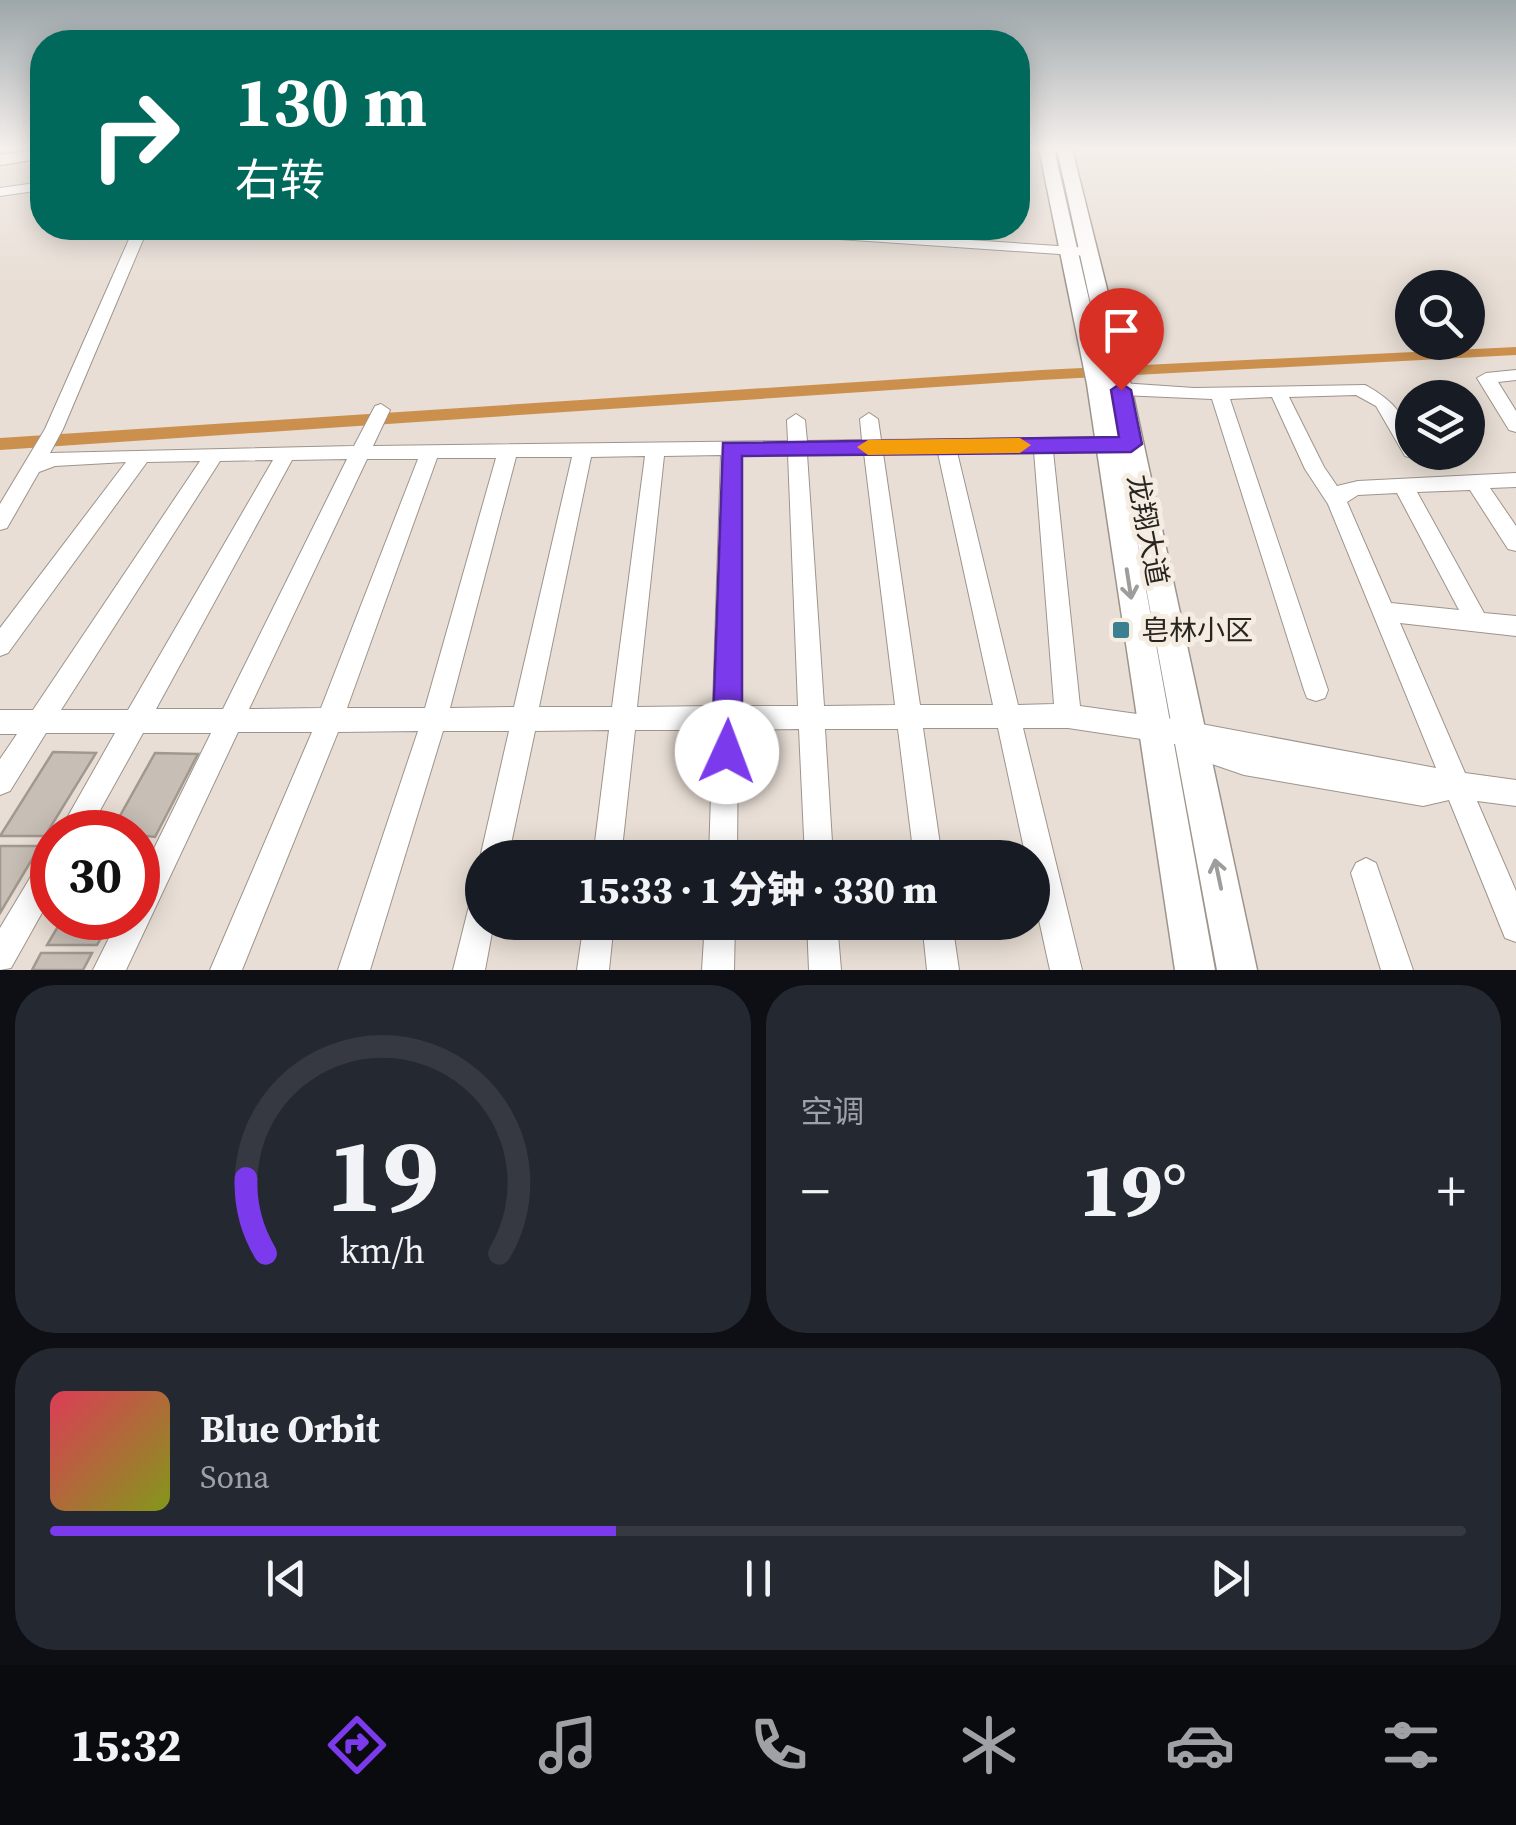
<!DOCTYPE html>
<html lang="zh">
<meta charset="utf-8">
<style>
body{margin:0;font-family:"Source Serif 4","Noto Sans SC",serif;background:#242831;color:#f1f3f6;height:100vh;display:flex;flex-direction:column;font-size:38px;white-space:nowrap}
*{box-sizing:border-box;margin:0}
p{font-size:32px;color:#9ea1a6}
.icon{flex:none;width:55px;height:55px;fill:none;stroke:currentColor;stroke-width:2;stroke-linecap:round;stroke-linejoin:round}
.map{position:relative;height:970px;overflow:hidden}
.sheet{display:flex;flex-direction:column;gap:15px;padding:15px;background:#0d0f14;flex:1}
.sheet>*{flex:none}
.guide{position:absolute;left:30px;top:30px;width:1000px;height:210px;border-radius:40px;box-shadow:0 5px 25px #0003;background:#00695c;color:#fff;overflow:hidden}
.fabs{position:absolute;left:1395px;top:270px;display:grid;gap:20px}
.fabs a{display:grid;place-items:center;width:90px;height:90px;border-radius:50%;background:#171b24;box-shadow:0 5px 25px #0003;font-size:50px}
.speed{position:absolute;left:30px;top:810px;display:flex;gap:20px;font-size:50px;font-weight:700;text-align:center}
.speed>*{display:grid;place-content:center;width:130px;height:130px;border-radius:50%;background:#171b24;box-shadow:0 5px 25px #0003;line-height:1}
.speed .limit{border:15px solid #d22;background:#fff;color:#111}
.pin{position:absolute;display:grid;place-items:center;width:85px;height:85px;color:#fff;margin:-102px -42px;border-radius:50% 50% 50% 0;rotate:-45deg;box-shadow:0 0 10px #0007}
.pin .icon{rotate:45deg}
.me{position:absolute;width:110px;margin:-55px;rotate:2deg;stroke-linejoin:round;filter:drop-shadow(0 0 8px #0008)}
.turn{display:flex;align-items:center;gap:35px;height:210px;padding:0 40px;font-size:45px}
.turn .icon{width:130px;height:130px;stroke-width:2.5}
.turn b{display:block;font-size:70px;line-height:85px}
.big{font-size:75px;font-weight:800;line-height:1.1}
.sheet .card{flex:1;display:flex;flex-direction:column;justify-content:center;gap:15px;min-width:0;padding:0 35px;border-radius:40px;background:#242831}
.sheet .dial{align-items:center;gap:0}
.dial svg{height:260px;overflow:visible;fill:none;stroke:#363941;stroke-width:7;stroke-linecap:round;text-anchor:middle}
.dial text{fill:#f1f3f6;stroke:none}
.song{display:flex;align-items:center;gap:30px}
.cover{width:120px;height:120px;border-radius:15px;background:linear-gradient(135deg,hsl(350 70% 55%),hsl(70 70% 35%))}
.played{height:10px;border-radius:5px;background:linear-gradient(90deg,#7c3aed 40%,#363941 40%)}
.keys{display:flex;justify-content:space-around;direction:ltr}
.heat{display:flex;justify-content:space-between;align-items:center;font-size:55px;direction:ltr}
.sheet .tiles{flex:1;display:grid;gap:15px;grid-template-columns:1fr 1fr}
.card:last-child{grid-column:span 2}
.trip{position:absolute;left:465px;top:840px;width:585px;height:100px;border-radius:50px;background:#171b24;box-shadow:0 5px 25px #0003;font-weight:800;line-height:100px;text-align:center}
.dock{display:flex;height:160px;justify-content:space-around;align-items:center;background:#090b0e;color:#9ea1a6}
.dock .icon{width:70px;height:70px}
.dock .current{color:#7c3aed}
.dock b{font-size:45px;color:#f1f3f6}
.map>svg:first-child{display:block}
.lines{fill:none;stroke-linecap:round;stroke-linejoin:round}
.canal{fill:#cc904e;fill-rule:evenodd}
.building{fill:#c7beb5;stroke:#a19990;stroke-width:2.5}
.minor-casing{stroke:#9d948c;stroke-width:2}
.major-casing{stroke:#9d948c;stroke-width:3}
.minor{fill:#fff;fill-rule:evenodd}
.major{fill:#fff;fill-rule:evenodd}
.oneway{stroke:#9e9d9b}
.route{fill:#7c3aed;stroke:#51269a;stroke-width:2.5}
.slow{fill:#f59e0b}
.poi-dot{fill:#3c7f90;stroke:#f5ece2;stroke-width:4}
.labels{text-anchor:middle;stroke-width:10;stroke-linejoin:round;paint-order:stroke}
.street-label{font-size:28px;fill:#282521;stroke:#f5ece2}
.poi-label{font-size:28px;fill:#282521;stroke:#f5ece2;text-anchor:start}
</style>
<div class="map">
<svg width="1516" height="970" viewBox="0 0 1516 970">
<rect width="100%" height="100%" fill="#e8ded5"/>
<g class="lines">
<polygon class="canal" points="1516,347 1516,355 1041,380 0,450 0,438 1041,370"/>
</g>
<g class="building">
<polygon points="53,752 96,753 45,836 0,836"/>
<polygon points="155,753 198,754 155,837 111,832"/>
<polygon points="0,846 40,846 0,913"/>
<polygon points="63,918 112,918 97,945 47,945"/>
<polygon points="41,953 92,953 83,970 32,970"/>
</g>
<g class="lines">
<defs>
<g id="minor">
<polygon points="42,182 42,190 0,196 0,188"/>
<path d="M134 228H148L63 429 50 453 354 446 375 406 381 404 390 410 373 446 788 441 787 420 796 414 805 420 807 441 862 440 860 419 869 413 878 419 881 440 1119 437 1129 444 1126 449 1053 451 1080 706 1180 720 1436 768 1328 504 1305 469 1272 397 1230 399 1328 690 1325 698 1316 701 1307 698 1304 690 1212 399 1121 395 1112 389 1121 383 1194 388 1365 385C1393 400 1412 420 1412 452H1421L1412 458 1405 456 1376 406 1356 395 1289 397 1324 467 1337 486 1358 481 1516 473V487L1490 488 1516 526V551L1508 549 1470 490 1417 492 1484 613 1516 616V636L1400 623 1465 773 1516 780V806L1477 801 1516 891V942L1505 938 1449 800 1423 806 1244 775 1212 764 1188 746 1068 728H1023L1082 970H1050L1032 888V858H1026L998 728H923L942 858H914L898 729H825L833 858H805L799 729 738 730 737 858H709L713 730H635L621 858H593L609 730 535 731 508 858H482V865L480 858 509 731H443L370 970H338L418 731 338 732 242 970H210L312 732H238L126 970H93L119 918H138V881L211 733H143L88 832H59L115 733H46L10 791 0 795V759L17 734H0V710H33L200 461 147 462 8 653 0 656V628L126 462 55 466 39 472 7 528 0 530V504L45 429ZM1034 451 1054 704 1018 705 957 452ZM864 453 895 705 824 706 807 454ZM883 453H938L993 705H920ZM788 454 798 706H739L741 455ZM721 455 713 706 637 707 664 456ZM645 456 612 707H539L591 457ZM516 457H572L514 707 450 708ZM437 458H496L425 708H347ZM347 459 223 709H156L292 460ZM367 459H418L321 708 249 709ZM273 460 128 710H61L220 461ZM1397 493 1459 610 1391 603 1347 502 1358 495Z"/>
<polygon points="728,228 790,228 1088,248 1095,252 1088,256 735,232"/>
<polygon points="1516,370 1516,380 1498,382 1516,411 1516,432 1509,430 1477,378 1486,373"/>
<polygon points="52,853 52,895 11,968 0,970 0,928 42,858"/>
<polygon points="1366,858 1376,863 1413,970 1381,970 1351,873 1356,863"/>
<polygon points="482,894 482,922 494,922 485,970 453,970 471,898"/>
<polygon points="584,922 614,922 609,970 577,970"/>
<polygon points="705,922 735,922 734,970 702,970"/>
<polygon points="807,922 837,922 841,970 809,970"/>
<polygon points="922,922 952,922 959,970 927,970"/>
</g>
<g id="major">
<polygon points="42,149 42,158 0,165 0,155"/>
<polygon points="1039,149 1054,149 1103,360 1057,149 1072,149 1130,381 1257,970 1217,970 1123,463 1215,970 1175,970 1087,384"/>
</g>
</defs>
<use href="#minor" class="minor-casing"/>
<use href="#major" class="major-casing"/>
<use href="#minor" class="minor"/>
<use href="#major" class="major"/>
</g>
<defs><path id="oneway-shaft" d="M-6 0H5M1.5-3L5.5 0L1.5 3" fill="none" stroke-width="1.6" stroke-linecap="round" stroke-linejoin="round" transform="scale(2.5)"/></defs>
<g class="oneway">
<use href="#oneway-shaft" transform="translate(1129 584) rotate(81)"/>
<use href="#oneway-shaft" transform="translate(1218 874) rotate(-102)"/>
</g>
<linearGradient id="sky" x2="0" y2="1"><stop stop-color="#9da6aa"/><stop offset="0.52" stop-color="#f5f0ec"/><stop offset="1" stop-color="#f5f0ec" stop-opacity="0"/></linearGradient>
<rect width="1516" height="285" fill="url(#sky)"/>
<polygon class="route" points="1121,383 1131,390 1142,444 1131,452 742,456 742,752 737,762 727,766 716,762 712,752 723,443 1119,437 1111,390"/>
<polygon class="slow" points="1020,438 1031,445 1020,453 868,455 857,447 868,440"/>
<rect class="poi-dot" x="1111" y="620" width="20" height="20" rx="5"/>
<g class="labels">
<g class="street-label">
<text transform="translate(1148 530) rotate(79)" y="10">龙翔大道</text>
</g>
<g class="poi-label">
<text x="1141" y="640">皂林小区</text>
</g>
</g>
</svg>
<div class="fabs">
<a><svg class="icon" aria-label="search" viewBox="0 0 24 24"><circle cx="10" cy="10" r="6"/><path d="M15 15l6 6"/></svg></a>
<a><svg class="icon" aria-label="layers" viewBox="0 0 24 24"><path d="M12 4l9 5-9 5-9-5zM3 14l9 5 9-5"/></svg></a>
</div>
<div class="speed"><div class="limit">30</div></div>
<div class="pin" style="left:1121px;top:390px;background:#d93025"><svg class="icon" aria-label="arrive" viewBox="0 0 24 24"><path d="M6 21V4h12l-3 4 3 4H6"/></svg></div>
<svg class="me" style="left:727px;top:752px" viewBox="-20 -20 40 40"><circle r="19" fill="#fff"/><path d="M0-13L10 11 0 6-10 11z" fill="#7c3aed"/></svg>
<div class="trip">15:33 · 1 分钟 · 330 m</div>
<div class="guide">
<div class="turn"><svg class="icon" aria-label="right" viewBox="0 0 24 24"><path d="M7 20v-9h11M14 6l5 5-5 5"/></svg><div><b>130 m</b>右转</div></div>
</div>
</div>
<section class="sheet">
<div class="tiles">
<div class="card dial"><svg viewBox="0 0 100 80">
<path d="M14 69A42 42 0 1 1 86 69"/>
<path d="M14 69A42 42 0 0 1 8 46" stroke="#7c3aed"/>
<text x="50" y="56" font-size="32" font-weight="700">19</text>
<text x="50" y="72" font-size="11">km/h</text>
</svg></div>
<div class="card"><p>空调</p>
<div class="heat"><a>−</a><b class="big">19°</b><a>+</a></div>
</div>
<div class="card">
<div class="song"><i class="cover"></i><div><b>Blue Orbit</b><p>Sona</p></div></div>
<div class="played"></div>
<div class="keys"><svg class="icon" aria-label="previous" viewBox="0 0 24 24"><path d="M18 5L8 12l10 7zM5 5v14"/></svg><svg class="icon" aria-label="pause" viewBox="0 0 24 24"><path d="M8 5v14M16 5v14"/></svg><svg class="icon" aria-label="next" viewBox="0 0 24 24"><path d="M6 5l10 7-10 7zM19 5v14"/></svg></div>
</div>
</div>
</section>
<nav class="dock">
<b>15:32</b>
<svg class="icon current" aria-label="directions" viewBox="0 0 24 24"><path d="M12 3l9 9-9 9-9-9zM9 14v-3h6M13 9l2 2-2 2"/></svg>
<svg class="icon" aria-label="music" viewBox="0 0 24 24"><path d="M9 18V5l10-2v13"/><circle cx="6" cy="18" r="3"/><circle cx="16" cy="16" r="3"/></svg>
<svg class="icon" aria-label="phone" viewBox="0 0 24 24"><path d="M5 4h4l2 5-3 2q2 4 5 5l2-3 5 2v4C11 20 4 13 5 4z"/></svg>
<svg class="icon" aria-label="climate" viewBox="0 0 24 24"><path d="M12 3v18M4 7l16 10M4 17L20 7"/></svg>
<svg class="icon" aria-label="car" viewBox="0 0 24 24"><path d="M5 17H2v-5l4-1 3-4h7l3 4 3 1v5h-3M9 17h6M6 11h13"/><circle cx="7" cy="17" r="2"/><circle cx="17" cy="17" r="2"/></svg>
<svg class="icon" aria-label="filters" viewBox="0 0 24 24"><path d="M4 7h16M4 17h16"/><circle cx="9" cy="7" r="2"/><circle cx="15" cy="17" r="2"/></svg>
</nav>
